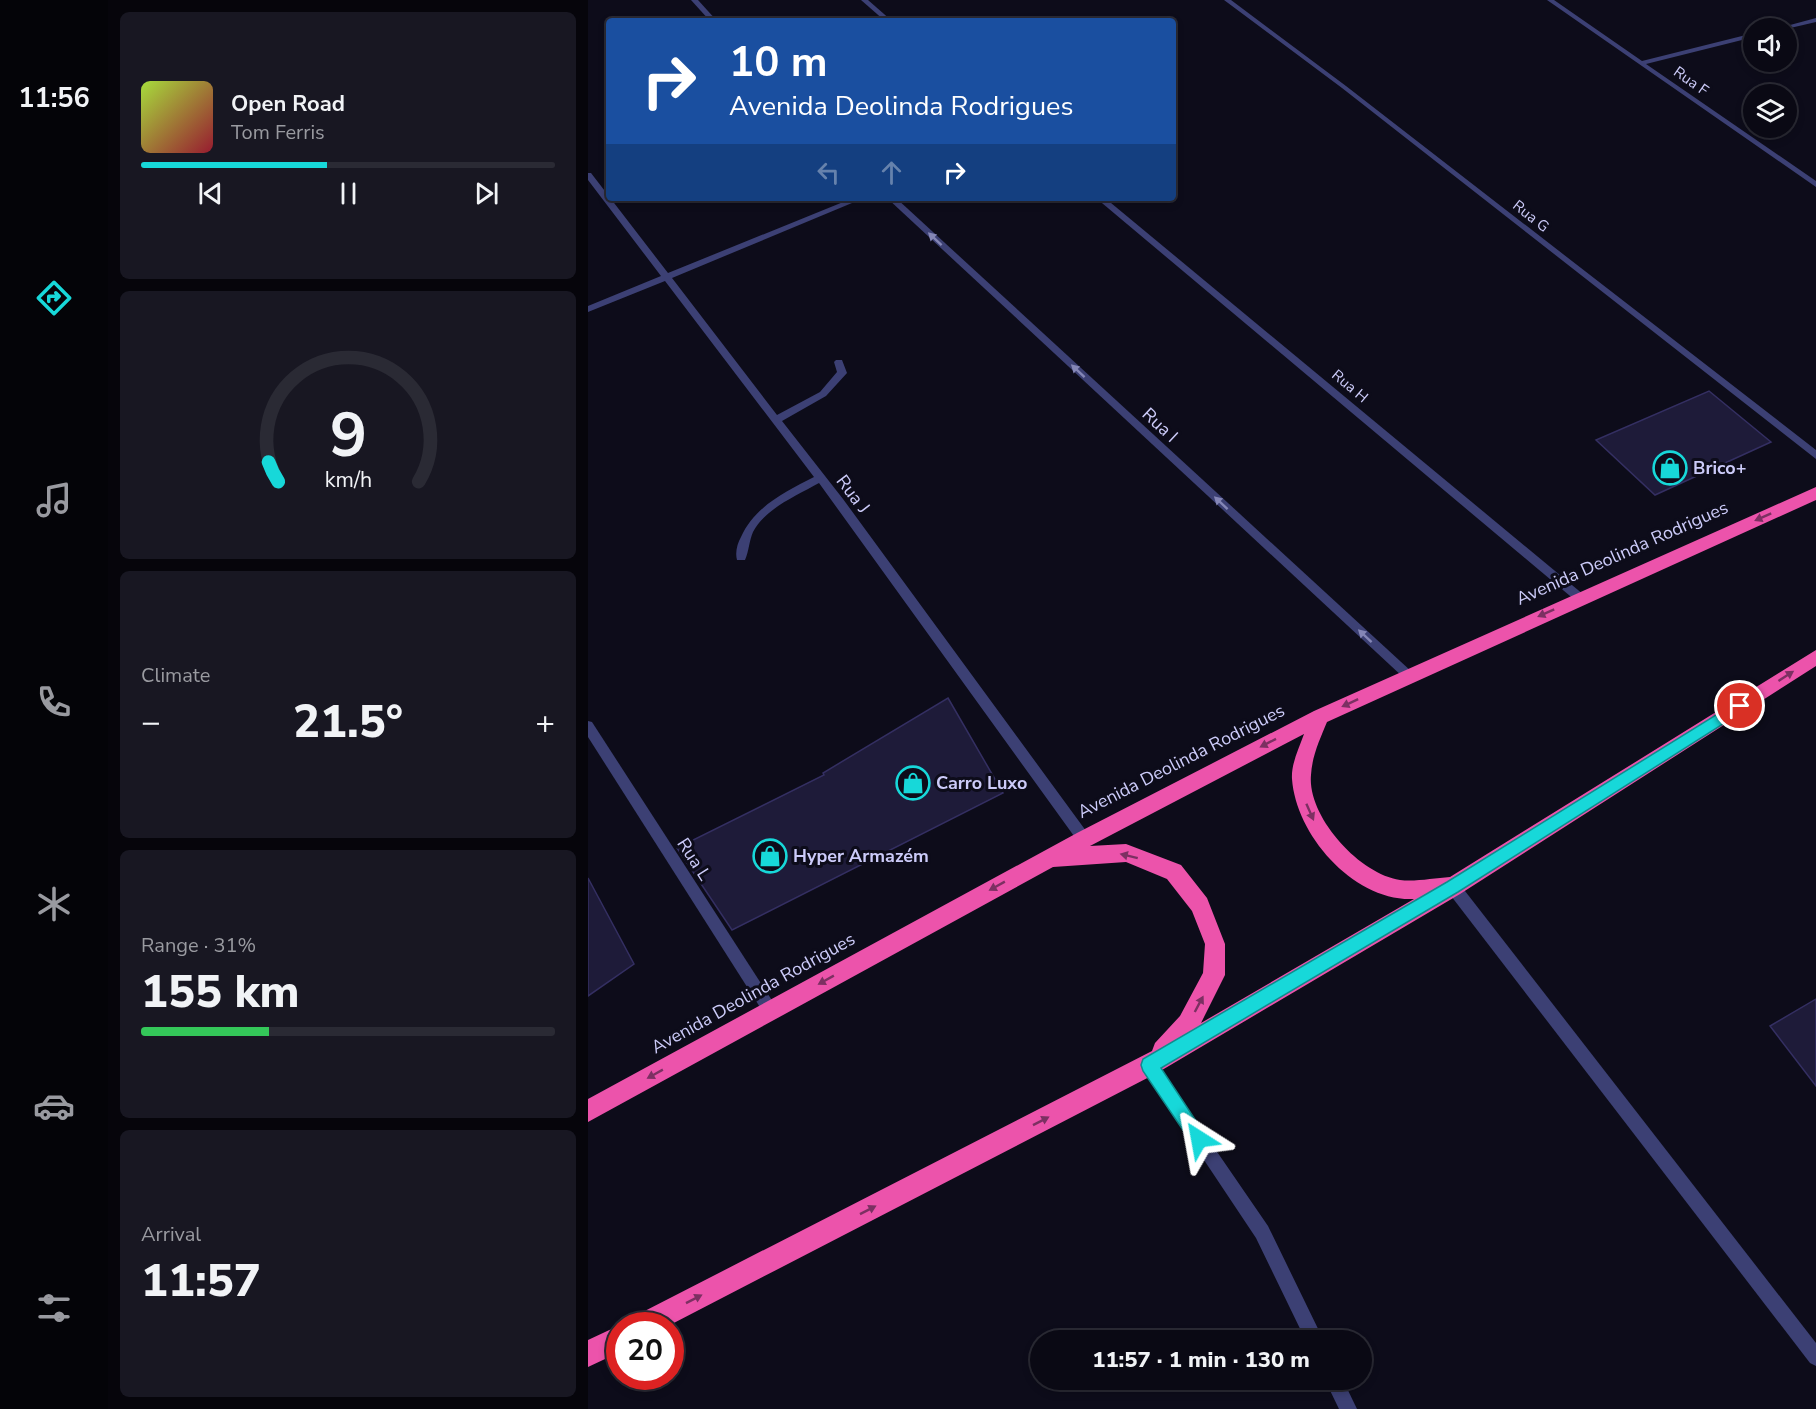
<!DOCTYPE html>
<meta charset="utf-8">
<style>
body{margin:0;font-family:"Nunito Sans",sans-serif;background:#181722;color:#f1f3f6;height:100vh;display:flex;flex-direction:column;font-size:22px;white-space:nowrap}
*{box-sizing:border-box;margin:0}
p{font-size:20px;color:#999aa0}
.icon{flex:none;width:33px;height:33px;fill:none;stroke:currentColor;stroke-width:2;stroke-linecap:round;stroke-linejoin:round}
.map{position:relative;flex:1;overflow:hidden}
.side{display:flex;flex-direction:column;gap:12px;padding:12px;background:#06050b;width:480px}
.side>*{flex:none}
.banner{position:absolute;left:18px;top:18px;width:570px;height:183px;border-radius:6px;box-shadow:0 3px 9px #0003,0 0 0 2px #2a2a34;background:#1a4fa0;color:#fff;overflow:hidden}
.fabs{position:absolute;left:1155px;top:18px;display:grid;gap:12px}
.fabs a{display:grid;place-items:center;width:54px;height:54px;border-radius:50%;background:#0a0914;box-shadow:0 3px 9px #0003,0 0 0 2px #2a2a34;font-size:30px}
.speed{position:absolute;left:18px;top:1312px;display:flex;gap:12px;font-size:30px;font-weight:700;text-align:center}
.speed>*{display:grid;place-content:center;width:78px;height:78px;border-radius:50%;background:#0a0914;box-shadow:0 3px 9px #0003,0 0 0 2px #2a2a34;line-height:1}
.speed .limit{border:9px solid #d22;background:#fff;color:#111}
.pin{position:absolute;display:grid;place-items:center;width:51px;height:51px;color:#fff;margin:-26px;border:3px solid #fff;border-radius:50%;box-shadow:0 2px 6px #0007}
.me{position:absolute;width:66px;margin:-33px;rotate:326deg;stroke-linejoin:round;filter:drop-shadow(0 0 4px #0008)}
.turn{display:flex;align-items:center;gap:21px;height:126px;padding:0 24px;font-size:27px}
.turn .icon{width:78px;height:78px;stroke-width:2.5}
.turn b{display:block;font-size:42px;line-height:51px}
.lanes{display:flex;align-items:center;height:57px;padding:0 24px;background:#0003;justify-content:center;gap:30px;direction:ltr}
.lanes .off{opacity:.35}
.big{font-size:45px;font-weight:800;line-height:1.1}
.side .tile{flex:1;display:flex;flex-direction:column;justify-content:center;gap:9px;min-width:0;padding:0 21px;border-radius:9px;background:#181722}
.side .dial{align-items:center;gap:0}
.dial svg{height:156px;overflow:visible;fill:none;stroke:#2a2a34;stroke-width:7;stroke-linecap:round;text-anchor:middle}
.dial text{fill:#f1f3f6;stroke:none}
.song{display:flex;align-items:center;gap:18px}
.cover{width:72px;height:72px;border-radius:9px;background:linear-gradient(135deg,hsl(80 70% 55%),hsl(350 70% 35%))}
.played{height:6px;border-radius:3px;background:linear-gradient(90deg,#17d8d9 45%,#2a2a34 45%)}
.keys{display:flex;justify-content:space-around;direction:ltr}
.heat{display:flex;justify-content:space-between;align-items:center;font-size:33px;direction:ltr}
.charge{height:9px;border-radius:4px;background:linear-gradient(90deg,#34c759 31%,#2a2a34 0)}
.trip{position:absolute;left:442px;top:1330px;width:342px;height:60px;border-radius:30px;background:#0a0914;box-shadow:0 3px 9px #0003,0 0 0 2px #2a2a34;font-weight:800;line-height:60px;text-align:center}
main{display:flex;flex:1;min-height:0}
.tabs{display:flex;flex-direction:column;width:108px;justify-content:space-around;align-items:center;background:#040408;color:#999aa0}
.tabs .icon{width:42px;height:42px}
.tabs .selected{color:#17d8d9}
.tabs b{font-size:27px;color:#f1f3f6}
.map>svg:first-child{display:block}
.building{fill:#1e1b39;stroke:#342f62;stroke-width:1.5}
.lines{fill:none;stroke-linecap:round;stroke-linejoin:round}
.lane{fill:#3c4074;fill-rule:evenodd}
.street{fill:#3c4074;fill-rule:evenodd}
.highway{fill:#ec53ab;fill-rule:evenodd}
.oneway{fill:#8486b6}
.oneway2{fill:#7c3062}
.route{fill:#17d8d9;stroke:#0f8c8d;stroke-width:1.5}
.labels{text-anchor:middle;stroke-width:6;stroke-linejoin:round;paint-order:stroke}
.far-street-label{font-size:15px;fill:#cccbf9;stroke:#0d0c1a}
.street-label{font-size:18px;fill:#cccbf9;stroke:#0d0c1a}
.poi-label{font-size:18px;font-weight:bold;fill:#cccbf9;stroke:#0d0c1a;text-anchor:start}
</style>
<main>
<nav class="tabs">
<b>11:56</b>
<svg class="icon selected" aria-label="directions" viewBox="0 0 24 24"><path d="M12 3l9 9-9 9-9-9zM9 14v-3h6M13 9l2 2-2 2"/></svg>
<svg class="icon" aria-label="music" viewBox="0 0 24 24"><path d="M9 18V5l10-2v13"/><circle cx="6" cy="18" r="3"/><circle cx="16" cy="16" r="3"/></svg>
<svg class="icon" aria-label="phone" viewBox="0 0 24 24"><path d="M5 4h4l2 5-3 2q2 4 5 5l2-3 5 2v4C11 20 4 13 5 4z"/></svg>
<svg class="icon" aria-label="climate" viewBox="0 0 24 24"><path d="M12 3v18M4 7l16 10M4 17L20 7"/></svg>
<svg class="icon" aria-label="car" viewBox="0 0 24 24"><path d="M5 17H2v-5l4-1 3-4h7l3 4 3 1v5h-3M9 17h6M6 11h13"/><circle cx="7" cy="17" r="2"/><circle cx="17" cy="17" r="2"/></svg>
<svg class="icon" aria-label="filters" viewBox="0 0 24 24"><path d="M4 7h16M4 17h16"/><circle cx="9" cy="7" r="2"/><circle cx="15" cy="17" r="2"/></svg>
</nav>
<section class="side">
<div class="tile">
<div class="song"><i class="cover"></i><div><b>Open Road</b><p>Tom Ferris</p></div></div>
<div class="played"></div>
<div class="keys"><svg class="icon" aria-label="previous" viewBox="0 0 24 24"><path d="M18 5L8 12l10 7zM5 5v14"/></svg><svg class="icon" aria-label="pause" viewBox="0 0 24 24"><path d="M8 5v14M16 5v14"/></svg><svg class="icon" aria-label="next" viewBox="0 0 24 24"><path d="M6 5l10 7-10 7zM19 5v14"/></svg></div>
</div>
<div class="tile dial"><svg viewBox="0 0 100 80">
<path d="M14 69A42 42 0 1 1 86 69"/>
<path d="M14 69A42 42 0 0 1 9 59" stroke="#17d8d9"/>
<text x="50" y="56" font-size="32" font-weight="700">9</text>
<text x="50" y="72" font-size="11">km/h</text>
</svg></div>
<div class="tile"><p>Climate</p>
<div class="heat"><a>−</a><b class="big">21.5°</b><a>+</a></div>
</div>
<div class="tile"><p>Range · 31%</p><b class="big">155 km</b><div class="charge"></div></div>
<div class="tile"><p>Arrival</p><b class="big">11:57</b></div>
</section>
<div class="map">
<svg width="1228" height="1409" viewBox="0 0 1228 1409">
<rect width="100%" height="100%" fill="#0d0c1a"/>
<g class="building">
<polygon points="1121,391 1183,442 1067,495 1008,440"/>
<polygon points="360,698 415,793 144,930 89,848 236,775 235,773"/>
<polygon points="0,878 46,964 0,996"/>
<polygon points="1228,999 1228,1086 1182,1026"/>
</g>
<g class="lines">
<g class="lane">
<polygon points="561,1058 566,1060 680,1226 736,1341 718,1341 668,1238 556,1070 554,1065 556,1060"/>
<polygon points="737,1380 755,1380 769,1409 751,1409"/>
</g>
<g class="street">
<polygon points="103,0 110,0 129,21 122,21"/>
<polygon points="273,0 280,0 304,21 297,21"/>
<polygon points="636,0 643,0 758,86 1228,450 1228,459 754,88"/>
<polygon points="959,0 966,0 1054,61 1166,33 1166,37 1058,64 1228,181 1228,187"/>
<polygon points="1228,18 1228,22 1198,29 1191,28"/>
<path d="M0 173H3L80 273 265 198H276L84 278 189 415 232 392 249 372 246 362 248 360H254L259 373 238 396 194 421 255 499 501 835 503 839 501 843 496 845 491 843 231 483C208 496 178 508 165 532 161 541 161 551 157 560H149C147 553 149 544 153 537 167 506 197 492 226 477L77 281 0 312V306L73 276 0 180Z"/>
<polygon points="299,198 308,198 824,672 826,675 824,678 816,678"/>
<polygon points="508,198 517,198 996,595 998,598 996,601 988,601"/>
<polygon points="0,721 4,722 187,1005 189,1010 187,1015 182,1017 177,1015 0,737"/>
<polygon points="865,881 870,882 1228,1343 1228,1366 1222,1363 860,892 858,887 860,882"/>
</g>
<g class="highway">
<path d="M1228 487V500L739 722C732 739 724 756 723 775 719 816 771 874 812 880 827 882 846 878 862 877L1228 650V666L872 894 569 1073 80 1326H41L45 1317 564 1051 567 1043 592 1016 615 973 617 944 604 911 579 879 538 862 465 867 0 1122V1099L489 833 726 711ZM716 734C711 748 703 764 704 779 708 835 766 902 826 899L613 1023 637 975V944L619 898 593 865 538 844 502 846Z"/>
<polygon points="32,1325 34,1326 32,1326 32,1352 0,1367 0,1340"/>
</g>
</g>
<defs><path id="oneway-solid" d="M-6-.8H1V-3.2L6.5 0L1 3.2V.8H-6Z" transform="scale(1.5)"/></defs>
<g class="oneway">
<use href="#oneway-solid" transform="translate(347 239) rotate(-137)"/>
<use href="#oneway-solid" transform="translate(490 371) rotate(-137)"/>
<use href="#oneway-solid" transform="translate(633 503) rotate(-137)"/>
<use href="#oneway-solid" transform="translate(777 636) rotate(-137)"/>
</g>
<g class="oneway2">
<use href="#oneway-solid" transform="translate(1175 517) rotate(156)"/>
<use href="#oneway-solid" transform="translate(958 613) rotate(156)"/>
<use href="#oneway-solid" transform="translate(1198 676) rotate(-33)"/>
<use href="#oneway-solid" transform="translate(762 703) rotate(155)"/>
<use href="#oneway-solid" transform="translate(680 743) rotate(153)"/>
<use href="#oneway-solid" transform="translate(722 812) rotate(66)"/>
<use href="#oneway-solid" transform="translate(541 856) rotate(-166)"/>
<use href="#oneway-solid" transform="translate(409 886) rotate(151)"/>
<use href="#oneway-solid" transform="translate(238 980) rotate(151)"/>
<use href="#oneway-solid" transform="translate(611 1004) rotate(-62)"/>
<use href="#oneway-solid" transform="translate(67 1074) rotate(151)"/>
<use href="#oneway-solid" transform="translate(453 1121) rotate(-27)"/>
<use href="#oneway-solid" transform="translate(280 1210) rotate(-27)"/>
<use href="#oneway-solid" transform="translate(106 1299) rotate(-27)"/>
</g>
<polygon class="route" points="1152,700 1157,702 1159,706 1157,710 870,892 573,1068 620,1139 618,1145 611,1148 605,1145 555,1071 553,1065 555,1059 859,882"/>
<defs>
<symbol id="shop-ring" viewBox="-11 -11 22 22"><circle r="9.5" fill="#0d0c1a" stroke="#17d8d9" stroke-width="1.5"/><path d="M-5-2.5h2.3a2.7 3.5 0 0 1 5.4 0H5L5.5 6h-11ZM-1.5-2.5h3a1.5 2.3 0 0 0-3 0Z" fill="#17d8d9"/></symbol>
</defs>
<g fill-rule="evenodd">
<use href="#shop-ring" x="1063" y="449" width="38" height="38"/>
<use href="#shop-ring" x="306" y="764" width="38" height="38"/>
<use href="#shop-ring" x="163" y="837" width="38" height="38"/>
</g>
<g class="labels">
<g class="far-street-label">
<text transform="translate(1103 81) rotate(35)" y="5">Rua F</text>
<text transform="translate(943 216) rotate(38)" y="5">Rua G</text>
<text transform="translate(762 386) rotate(40)" y="5">Rua H</text>
</g>
<g class="street-label">
<text transform="translate(572 425) rotate(43)" y="6">Rua I</text>
<text transform="translate(265 494) rotate(53)" y="6">Rua J</text>
<text transform="translate(1034 553) rotate(-24)" y="6">Avenida Deolinda Rodrigues</text>
<text transform="translate(593 761) rotate(-27)" y="6">Avenida Deolinda Rodrigues</text>
<text transform="translate(106 859) rotate(57)" y="6">Rua L</text>
<text transform="translate(165 993) rotate(-29)" y="6">Avenida Deolinda Rodrigues</text>
</g>
<g class="poi-label">
<text x="1105" y="474">Brico+</text>
<text x="348" y="789">Carro Luxo</text>
<text x="205" y="862">Hyper Armazém</text>
</g>
</g>
</svg>
<div class="fabs">
<a><svg class="icon" aria-label="sound" viewBox="0 0 24 24"><path d="M4 9h4l5-4v14l-5-4H4zM17 9q2 3 0 6"/></svg></a>
<a><svg class="icon" aria-label="layers" viewBox="0 0 24 24"><path d="M12 4l9 5-9 5-9-5zM3 14l9 5 9-5"/></svg></a>
</div>
<div class="speed"><div class="limit">20</div></div>
<div class="pin" style="left:1152px;top:706px;background:#d93025"><svg class="icon" aria-label="arrive" viewBox="0 0 24 24"><path d="M6 21V4h12l-3 4 3 4H6"/></svg></div>
<svg class="me" style="left:611px;top:1139px" viewBox="-20 -20 40 40"><path d="M0-17L14 15 0 8-14 15z" fill="#17d8d9" stroke="#fff" stroke-width="4"/></svg>
<div class="trip">11:57 · 1 min · 130 m</div>
<div class="banner">
<div class="turn"><svg class="icon" aria-label="right" viewBox="0 0 24 24"><path d="M7 20v-9h11M14 6l5 5-5 5"/></svg><div><b>10 m</b>Avenida Deolinda Rodrigues</div></div>
<div class="lanes"><svg class="icon off" aria-label="left" viewBox="0 0 24 24"><path d="M17 20v-9H6M10 6l-5 5 5 5"/></svg><svg class="icon off" aria-label="ahead" viewBox="0 0 24 24"><path d="M12 20V5M6 11l6-6 6 6"/></svg><svg class="icon" aria-label="right" viewBox="0 0 24 24"><path d="M7 20v-9h11M14 6l5 5-5 5"/></svg></div>
</div>
</div>
</main>
